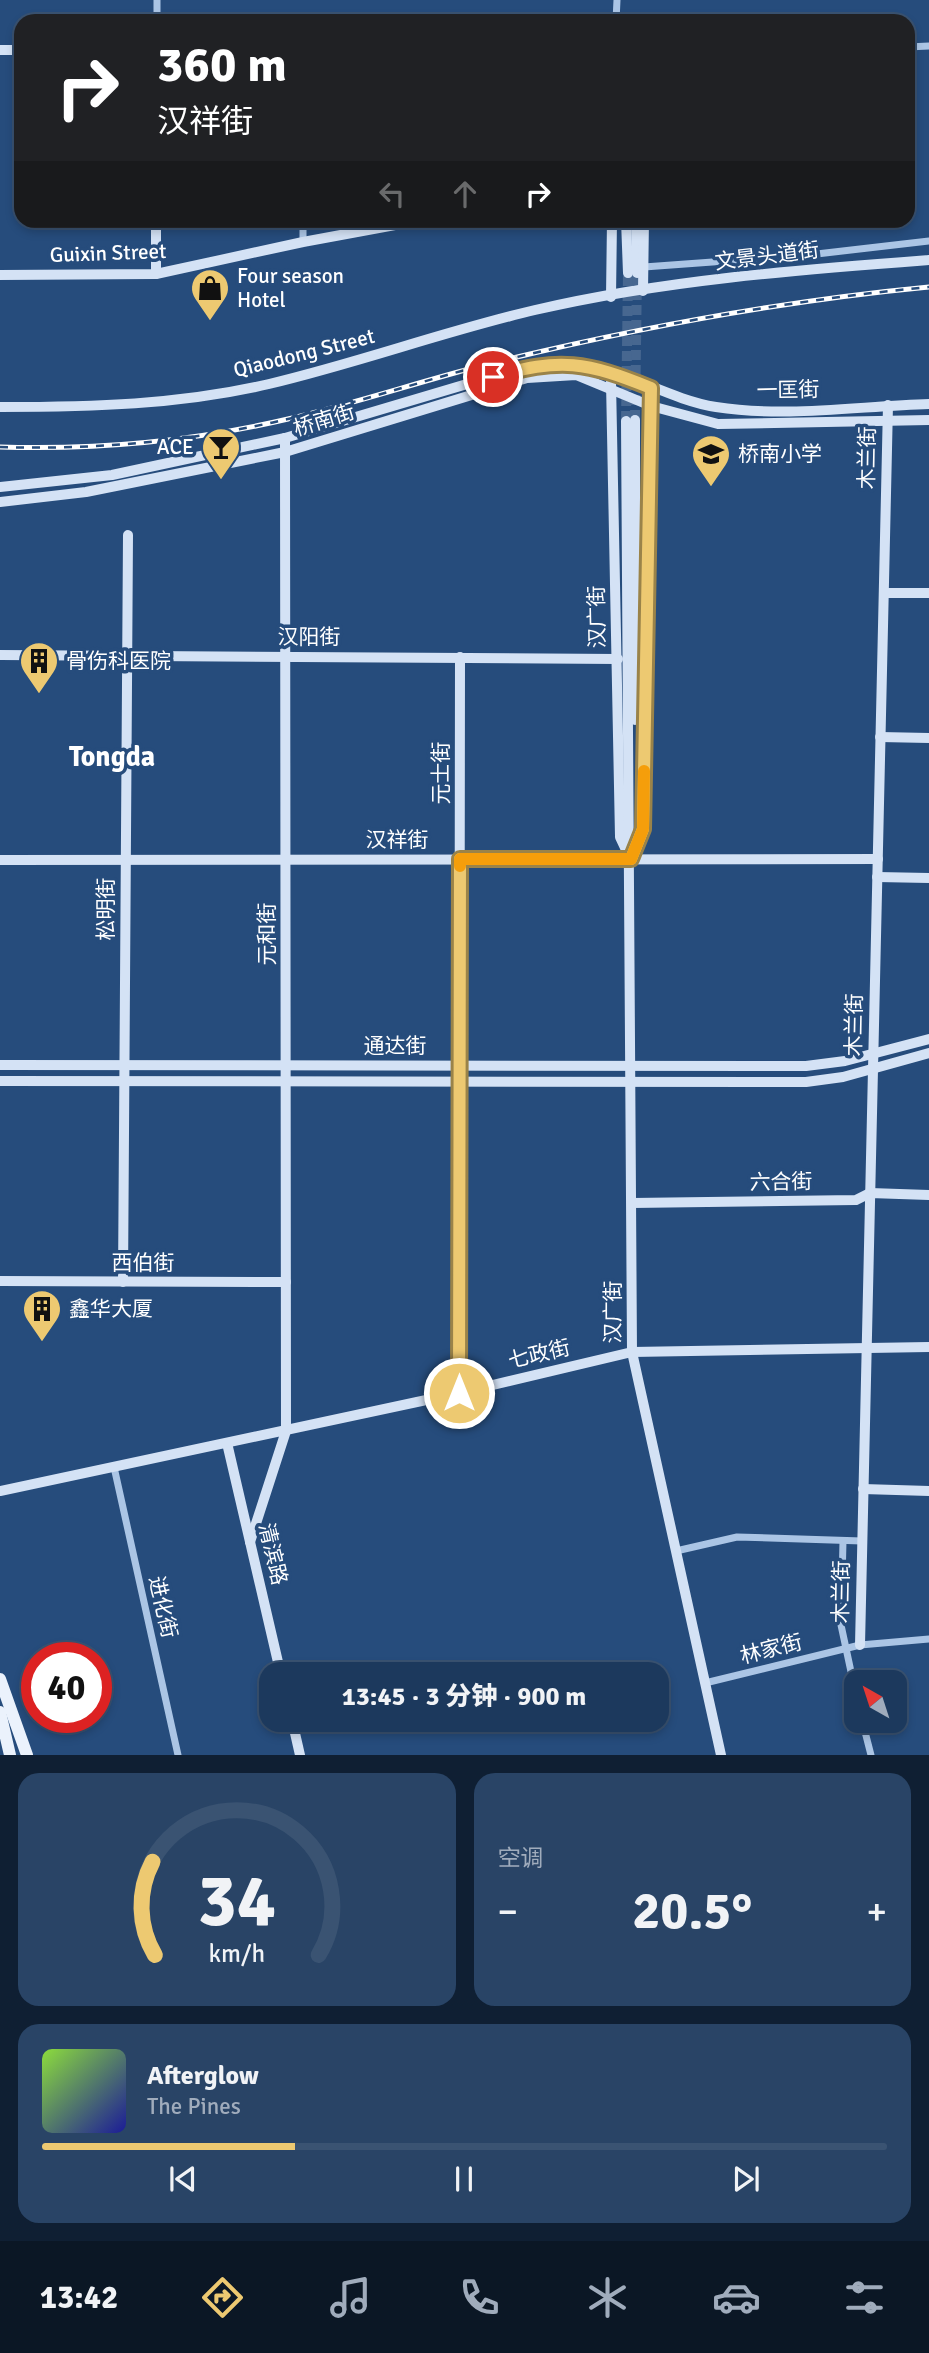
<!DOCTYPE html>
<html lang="zh">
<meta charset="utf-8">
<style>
body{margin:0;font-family:Signika,"Noto Sans SC",sans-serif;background:#294466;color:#f1f3f6;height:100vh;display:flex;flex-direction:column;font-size:26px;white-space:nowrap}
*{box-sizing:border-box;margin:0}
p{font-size:23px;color:#a0acbc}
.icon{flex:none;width:38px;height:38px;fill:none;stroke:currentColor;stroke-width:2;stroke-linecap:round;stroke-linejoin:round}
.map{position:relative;height:1755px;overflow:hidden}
.side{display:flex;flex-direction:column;gap:18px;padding:18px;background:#0f1f33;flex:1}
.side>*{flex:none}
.banner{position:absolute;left:14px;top:14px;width:901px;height:214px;border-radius:21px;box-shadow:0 4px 10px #0003,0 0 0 2px #3a5372;background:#202124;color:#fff;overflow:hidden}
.needle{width:46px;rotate:321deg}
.tools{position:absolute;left:844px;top:1670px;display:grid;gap:14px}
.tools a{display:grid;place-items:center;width:63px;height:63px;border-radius:14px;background:#1c395d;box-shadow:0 4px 10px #0003,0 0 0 2px #3a5372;font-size:35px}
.speed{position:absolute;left:21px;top:1642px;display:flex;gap:14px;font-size:35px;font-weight:700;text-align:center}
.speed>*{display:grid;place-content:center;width:91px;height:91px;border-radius:50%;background:#1c395d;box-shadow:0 4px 10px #0003,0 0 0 2px #3a5372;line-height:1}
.speed .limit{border:10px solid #d22;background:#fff;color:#111}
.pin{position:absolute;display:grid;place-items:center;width:60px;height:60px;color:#fff;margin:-30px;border:4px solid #fff;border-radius:50%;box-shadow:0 2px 7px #0007}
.me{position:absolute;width:77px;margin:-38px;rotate:0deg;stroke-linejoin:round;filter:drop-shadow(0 0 5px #0008)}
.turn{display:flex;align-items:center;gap:24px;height:147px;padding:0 28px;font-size:32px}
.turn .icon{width:91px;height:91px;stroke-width:2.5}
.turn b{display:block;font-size:49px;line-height:60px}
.lanes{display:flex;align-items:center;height:66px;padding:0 28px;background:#0003;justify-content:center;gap:35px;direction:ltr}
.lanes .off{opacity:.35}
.big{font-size:52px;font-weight:800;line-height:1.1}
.side .tile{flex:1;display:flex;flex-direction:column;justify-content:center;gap:10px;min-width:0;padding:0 24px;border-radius:21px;background:#294466}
.side .dial{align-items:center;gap:0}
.dial svg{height:182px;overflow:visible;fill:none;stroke:#3a5372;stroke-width:7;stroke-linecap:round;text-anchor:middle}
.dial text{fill:#f1f3f6;stroke:none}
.song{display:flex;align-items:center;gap:21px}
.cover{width:84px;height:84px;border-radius:10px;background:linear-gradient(135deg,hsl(90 70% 55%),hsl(240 70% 35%))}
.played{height:7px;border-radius:4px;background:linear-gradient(90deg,#edc971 30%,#3a5372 30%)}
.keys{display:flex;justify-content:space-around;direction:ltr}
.heat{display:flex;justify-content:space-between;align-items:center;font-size:38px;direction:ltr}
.side .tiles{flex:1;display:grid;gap:18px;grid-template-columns:1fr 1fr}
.tile:last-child{grid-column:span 2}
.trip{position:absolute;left:259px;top:1662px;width:410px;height:70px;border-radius:21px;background:#1c395d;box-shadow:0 4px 10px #0003,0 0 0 2px #3a5372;font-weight:800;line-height:70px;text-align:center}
.tabs{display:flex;height:112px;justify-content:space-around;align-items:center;background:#0b1725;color:#a0acbc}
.tabs .icon{width:49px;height:49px}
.tabs .selected{color:#edc971}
.tabs b{font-size:32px;color:#f1f3f6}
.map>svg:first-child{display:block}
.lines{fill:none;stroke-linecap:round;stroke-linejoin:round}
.secondary-tunnel{stroke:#476790;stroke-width:10;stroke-dasharray:10 5;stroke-linecap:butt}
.street{stroke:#abc5e5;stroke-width:7}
.secondary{stroke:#d4e2f5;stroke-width:10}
.primary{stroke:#ebf2fc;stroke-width:12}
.rail-casing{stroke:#fff;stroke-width:5}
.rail{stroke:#264c7c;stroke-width:2.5;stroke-dasharray:8;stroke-linecap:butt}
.route-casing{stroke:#9a8349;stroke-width:18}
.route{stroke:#edc971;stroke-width:12}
.slow{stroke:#f59e0b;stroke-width:12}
.labels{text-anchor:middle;stroke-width:7;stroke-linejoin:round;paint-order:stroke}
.street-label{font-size:21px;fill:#fff;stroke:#264c7c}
.poi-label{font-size:21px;fill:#fff;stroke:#264c7c;text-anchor:start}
.district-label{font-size:28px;font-weight:bold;fill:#fff;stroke:#264c7c}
</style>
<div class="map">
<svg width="929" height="1755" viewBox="0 0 929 1755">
<rect width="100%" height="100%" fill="#264c7c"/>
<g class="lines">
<g class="secondary-tunnel">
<polyline points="635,420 637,273"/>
<polyline points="626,421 628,273"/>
</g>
<g class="street">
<polyline points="157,21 157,0"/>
<polyline points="616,21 617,0"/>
<polyline points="908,47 929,46"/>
<polyline points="303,220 303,242"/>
<polyline points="644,267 808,255 929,241"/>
<polyline points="114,1467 178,1755"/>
<polyline points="843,1541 841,1625 856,1695"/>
<polyline points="676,1551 737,1537 862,1541"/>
<polyline points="705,1683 860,1645 929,1639"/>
<polyline points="862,1720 871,1755"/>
</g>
<g class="secondary">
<polyline points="0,50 21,50"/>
<polyline points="626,220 628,273"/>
<polyline points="636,220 637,273"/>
<polyline points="156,274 156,220"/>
<polyline points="0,275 156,274 303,242 422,220"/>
<polyline points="643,291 644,220"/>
<polyline points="611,297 612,220"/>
<polyline points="611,382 620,837 628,854"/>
<path d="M0 407C90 407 180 405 269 384 358 363 445 331 535 310 663 280 797 270 929 260"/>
<polyline points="626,421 632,1352 721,1755"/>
<path d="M0 487 112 475 285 438 531 365C545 365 560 362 574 363 623 368 667 399 716 407 785 418 859 406 929 404"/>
<polyline points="0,502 86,492 285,452 527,378 576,375 651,406 718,424 929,420"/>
<polyline points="884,593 929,593"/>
<polyline points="0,655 618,659"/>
<polyline points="635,720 635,420"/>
<polyline points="880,737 929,738"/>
<polyline points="632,855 643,829 651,388"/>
<polyline points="0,860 878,859"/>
<polyline points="877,877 929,878"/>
<polyline points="0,1065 806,1066 845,1061 929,1039"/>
<polyline points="0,1081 806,1082 843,1077 929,1053"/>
<polyline points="632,1203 856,1200 870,1193 929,1195"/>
<polyline points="0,1281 286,1282"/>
<polyline points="123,1282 128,535"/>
<polyline points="459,1393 460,657"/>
<polyline points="227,1443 281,1675"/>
<polyline points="863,1489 929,1491"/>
<polyline points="0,1491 459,1393 632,1352 929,1347"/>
<polyline points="250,1542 286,1431 285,438"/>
<polyline points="860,1645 888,405"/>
<polyline points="292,1720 300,1755"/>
</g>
<g class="primary">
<polyline points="0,1679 27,1755"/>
<polyline points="0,1712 10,1755"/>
</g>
<defs>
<path id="rail" d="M0 447C97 450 194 441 288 419 357 403 424 380 492 363 636 328 782 301 929 287"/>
</defs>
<use href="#rail" class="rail-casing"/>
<use href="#rail" class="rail"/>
</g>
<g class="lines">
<defs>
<path id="route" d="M459 1393 460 859H631L643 829 651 388C587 362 560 357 493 377"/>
</defs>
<use href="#route" class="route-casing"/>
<use href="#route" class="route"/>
<polyline class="slow" points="460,866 460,859 631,859 643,829 644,771"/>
</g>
<defs>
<symbol id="shop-pin" viewBox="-11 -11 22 30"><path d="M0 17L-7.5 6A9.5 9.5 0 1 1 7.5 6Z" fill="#edc971" stroke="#264c7c"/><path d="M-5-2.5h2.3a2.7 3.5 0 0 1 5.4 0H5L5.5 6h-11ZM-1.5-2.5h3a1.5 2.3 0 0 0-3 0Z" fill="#111"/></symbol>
<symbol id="bar-pin" viewBox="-11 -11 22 30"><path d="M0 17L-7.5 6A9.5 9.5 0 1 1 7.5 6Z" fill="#edc971" stroke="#264c7c"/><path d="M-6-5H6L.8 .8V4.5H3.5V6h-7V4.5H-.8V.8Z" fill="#111"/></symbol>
<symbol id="school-pin" viewBox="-11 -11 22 30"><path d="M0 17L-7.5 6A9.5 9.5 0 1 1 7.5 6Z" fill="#edc971" stroke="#264c7c"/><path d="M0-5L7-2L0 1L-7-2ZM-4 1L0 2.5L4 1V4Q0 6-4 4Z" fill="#111"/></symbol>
<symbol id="building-pin" viewBox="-11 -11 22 30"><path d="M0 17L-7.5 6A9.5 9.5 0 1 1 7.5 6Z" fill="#edc971" stroke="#264c7c"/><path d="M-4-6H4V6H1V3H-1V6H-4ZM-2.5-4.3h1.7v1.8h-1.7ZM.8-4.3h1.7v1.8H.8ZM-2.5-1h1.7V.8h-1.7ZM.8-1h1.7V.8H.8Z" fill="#111"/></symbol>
</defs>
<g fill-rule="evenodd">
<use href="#shop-pin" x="188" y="266" width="44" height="60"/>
<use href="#bar-pin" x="199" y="425" width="44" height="60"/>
<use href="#school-pin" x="689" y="432" width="44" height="60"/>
<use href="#building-pin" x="17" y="639" width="44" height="60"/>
<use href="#building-pin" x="20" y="1287" width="44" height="60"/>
</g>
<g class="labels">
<g class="street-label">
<text transform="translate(108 253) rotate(-2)" y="7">Guixin Street</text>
<text transform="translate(767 256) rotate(-7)" y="7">文景头道街</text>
<text transform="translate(304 353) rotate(-14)" y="7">Qiaodong Street</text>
<text transform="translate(788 390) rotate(-1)" y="7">一匡街</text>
<text transform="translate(324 420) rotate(-17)" y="7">桥南街</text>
<text transform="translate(867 458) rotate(-89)" y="7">木兰街</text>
<text transform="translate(597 617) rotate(-91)" y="7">汉广街</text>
<text x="309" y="644">汉阳街</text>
<text transform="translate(441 773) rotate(-90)" y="7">元士街</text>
<text x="397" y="847">汉祥街</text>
<text transform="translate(106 909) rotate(-90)" y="7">松明街</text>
<text transform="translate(267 934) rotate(-90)" y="7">元和街</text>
<text transform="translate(854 1025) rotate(-89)" y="7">木兰街</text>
<text x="395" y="1053">通达街</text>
<text transform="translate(781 1182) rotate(-1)" y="7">六合街</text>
<text x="143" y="1270">西伯街</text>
<text transform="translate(613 1312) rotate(-90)" y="7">汉广街</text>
<text transform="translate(539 1354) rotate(-13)" y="7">七政街</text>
<text transform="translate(273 1554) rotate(77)" y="7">清滨路</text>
<text transform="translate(841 1592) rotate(-89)" y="7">木兰街</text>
<text transform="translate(163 1607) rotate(77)" y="7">进化街</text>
<text transform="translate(771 1649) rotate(-14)" y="7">林家街</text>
</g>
<g class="poi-label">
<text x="237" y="283">Four season<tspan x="237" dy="24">Hotel</tspan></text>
<text x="194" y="454" text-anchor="end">ACE</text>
<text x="738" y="461">桥南小学</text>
<text x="66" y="668">骨伤科医院</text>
<text x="69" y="1316">鑫华大厦</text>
</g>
<g class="district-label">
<text x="112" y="766">Tongda</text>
</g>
</g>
</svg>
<div class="tools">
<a><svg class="needle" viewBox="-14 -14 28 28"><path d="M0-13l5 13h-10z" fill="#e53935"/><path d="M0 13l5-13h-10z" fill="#a0acbc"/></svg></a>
</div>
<div class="speed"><div class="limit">40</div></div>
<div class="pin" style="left:493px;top:377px;background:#d93025"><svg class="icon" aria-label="arrive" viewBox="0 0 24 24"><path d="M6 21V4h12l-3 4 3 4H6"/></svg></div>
<svg class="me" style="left:459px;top:1393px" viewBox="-20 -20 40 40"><circle r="17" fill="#edc971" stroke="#fff" stroke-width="3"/><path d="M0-11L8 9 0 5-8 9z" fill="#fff"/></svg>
<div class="trip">13:45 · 3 分钟 · 900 m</div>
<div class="banner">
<div class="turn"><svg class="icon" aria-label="right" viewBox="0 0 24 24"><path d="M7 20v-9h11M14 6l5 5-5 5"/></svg><div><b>360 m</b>汉祥街</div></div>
<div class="lanes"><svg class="icon off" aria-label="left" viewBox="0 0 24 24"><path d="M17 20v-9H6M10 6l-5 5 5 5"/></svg><svg class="icon off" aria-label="ahead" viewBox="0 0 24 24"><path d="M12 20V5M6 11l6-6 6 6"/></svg><svg class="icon" aria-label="right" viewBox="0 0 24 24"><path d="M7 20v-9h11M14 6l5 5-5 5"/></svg></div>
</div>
</div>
<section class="side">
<div class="tiles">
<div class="tile dial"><svg viewBox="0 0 100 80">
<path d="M14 69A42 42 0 1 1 86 69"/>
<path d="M14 69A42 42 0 0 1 13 28" stroke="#edc971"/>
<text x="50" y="56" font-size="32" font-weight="700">34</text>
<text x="50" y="72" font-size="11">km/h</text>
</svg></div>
<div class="tile"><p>空调</p>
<div class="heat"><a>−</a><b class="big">20.5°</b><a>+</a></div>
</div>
<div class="tile">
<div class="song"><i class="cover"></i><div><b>Afterglow</b><p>The Pines</p></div></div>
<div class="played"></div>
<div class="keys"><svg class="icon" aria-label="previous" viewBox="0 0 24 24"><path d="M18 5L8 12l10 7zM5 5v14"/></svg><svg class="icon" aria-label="pause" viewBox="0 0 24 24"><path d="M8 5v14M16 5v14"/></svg><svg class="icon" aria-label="next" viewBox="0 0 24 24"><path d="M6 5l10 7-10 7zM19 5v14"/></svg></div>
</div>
</div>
</section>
<nav class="tabs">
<b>13:42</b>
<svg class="icon selected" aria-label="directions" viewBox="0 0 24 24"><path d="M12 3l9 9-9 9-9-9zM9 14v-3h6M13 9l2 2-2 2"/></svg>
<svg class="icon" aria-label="music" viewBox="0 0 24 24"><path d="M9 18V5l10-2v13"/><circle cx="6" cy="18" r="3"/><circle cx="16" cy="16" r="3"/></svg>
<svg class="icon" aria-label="phone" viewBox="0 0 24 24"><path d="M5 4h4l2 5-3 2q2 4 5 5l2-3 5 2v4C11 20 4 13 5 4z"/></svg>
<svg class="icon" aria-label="climate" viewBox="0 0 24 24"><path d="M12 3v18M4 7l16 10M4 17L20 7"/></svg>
<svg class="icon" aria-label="car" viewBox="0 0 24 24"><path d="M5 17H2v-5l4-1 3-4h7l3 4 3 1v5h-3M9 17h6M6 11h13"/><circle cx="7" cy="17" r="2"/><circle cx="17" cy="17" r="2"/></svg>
<svg class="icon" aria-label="filters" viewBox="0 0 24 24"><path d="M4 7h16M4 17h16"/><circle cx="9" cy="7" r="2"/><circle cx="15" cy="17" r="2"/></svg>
</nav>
